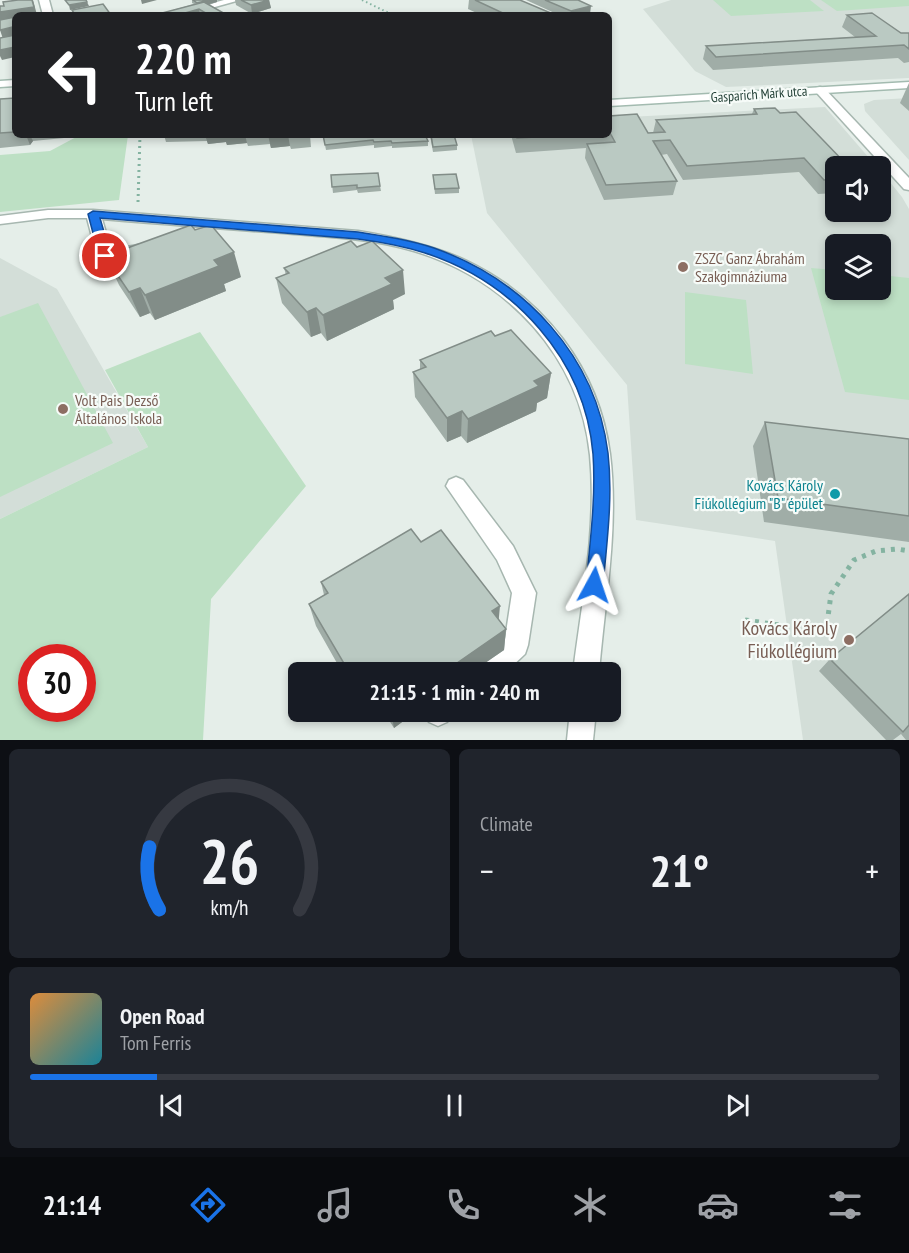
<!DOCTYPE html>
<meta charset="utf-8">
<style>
body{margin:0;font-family:"PT Sans Narrow",sans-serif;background:#20242c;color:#f1f3f6;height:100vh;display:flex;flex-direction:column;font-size:22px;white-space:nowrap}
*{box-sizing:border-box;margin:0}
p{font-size:20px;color:#9ea1a6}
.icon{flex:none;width:33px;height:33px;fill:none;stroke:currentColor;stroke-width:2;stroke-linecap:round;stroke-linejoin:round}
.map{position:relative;height:740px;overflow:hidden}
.sheet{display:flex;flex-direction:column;gap:9px;padding:9px;background:#0d0f14;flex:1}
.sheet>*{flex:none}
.guide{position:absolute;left:12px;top:12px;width:600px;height:126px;border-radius:9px;box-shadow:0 3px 9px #0003;background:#202124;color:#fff;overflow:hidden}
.buttons{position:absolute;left:825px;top:156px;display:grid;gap:12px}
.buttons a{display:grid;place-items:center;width:66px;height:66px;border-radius:9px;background:#171b24;box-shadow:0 3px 9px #0003;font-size:30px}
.speed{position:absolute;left:18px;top:644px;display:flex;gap:12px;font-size:30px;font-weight:700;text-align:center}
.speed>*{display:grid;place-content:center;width:78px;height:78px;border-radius:50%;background:#171b24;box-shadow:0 3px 9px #0003;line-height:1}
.speed .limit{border:9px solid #d22;background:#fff;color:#111}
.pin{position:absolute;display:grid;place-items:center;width:51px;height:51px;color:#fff;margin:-26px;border:3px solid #fff;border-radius:50%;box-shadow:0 2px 6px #0007}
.me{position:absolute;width:66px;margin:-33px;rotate:5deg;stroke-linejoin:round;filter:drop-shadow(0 0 4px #0008)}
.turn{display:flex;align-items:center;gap:21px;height:126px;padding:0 24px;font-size:27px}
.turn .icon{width:78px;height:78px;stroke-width:2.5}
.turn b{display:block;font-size:42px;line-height:51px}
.big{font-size:45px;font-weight:700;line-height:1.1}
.sheet .tile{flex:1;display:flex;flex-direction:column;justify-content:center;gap:9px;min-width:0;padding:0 21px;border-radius:9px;background:#20242c}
.sheet .dial{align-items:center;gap:0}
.dial svg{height:156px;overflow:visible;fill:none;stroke:#363941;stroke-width:7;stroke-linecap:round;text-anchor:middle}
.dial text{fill:#f1f3f6;stroke:none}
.song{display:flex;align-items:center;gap:18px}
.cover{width:72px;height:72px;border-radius:9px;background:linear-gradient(135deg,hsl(30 70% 55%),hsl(190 70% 35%))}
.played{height:6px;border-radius:3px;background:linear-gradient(90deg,#1a73e8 15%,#363941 15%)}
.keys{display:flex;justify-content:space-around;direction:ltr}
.heat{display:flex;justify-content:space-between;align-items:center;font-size:33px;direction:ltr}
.sheet .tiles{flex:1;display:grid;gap:9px;grid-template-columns:1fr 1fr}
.tile:last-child{grid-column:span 2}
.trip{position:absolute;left:288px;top:662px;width:333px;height:60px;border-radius:9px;background:#171b24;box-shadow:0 3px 9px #0003;font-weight:700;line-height:60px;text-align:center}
.tabs{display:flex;height:96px;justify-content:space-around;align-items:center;background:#090b0e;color:#9ea1a6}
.tabs .icon{width:42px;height:42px}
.tabs .current{color:#1a73e8}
.tabs b{font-size:27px;color:#f1f3f6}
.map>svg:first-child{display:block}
.built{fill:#d3ded8;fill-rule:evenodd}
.green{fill:#bde0c4;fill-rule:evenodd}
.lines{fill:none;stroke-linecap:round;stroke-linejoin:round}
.street-casing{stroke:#a7b7b0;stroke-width:3}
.secondary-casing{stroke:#a3bbb0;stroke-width:3}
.path-far2{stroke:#84b3a1;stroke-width:2;stroke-dasharray:1.5 3;stroke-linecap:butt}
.path-far1{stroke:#84b3a1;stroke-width:3;stroke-dasharray:2 4;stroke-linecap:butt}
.path{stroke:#84b3a1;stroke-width:5;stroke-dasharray:4 6;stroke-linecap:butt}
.street{fill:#fff;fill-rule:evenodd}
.secondary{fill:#fff;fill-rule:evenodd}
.wall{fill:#a0ada7}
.shaded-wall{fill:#828d88}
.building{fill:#bac9c2;stroke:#828d88;stroke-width:1.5}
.route{fill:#1a73e8;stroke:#114b97;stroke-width:1.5}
.education-dot{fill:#8d6e63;stroke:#f6fbf8;stroke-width:2}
.culture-dot{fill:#0f9aa8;stroke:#f6fbf8;stroke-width:2}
.labels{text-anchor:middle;stroke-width:4.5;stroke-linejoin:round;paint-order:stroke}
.far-street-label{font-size:14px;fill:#234137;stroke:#f6fbf8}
.education-label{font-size:16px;fill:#785e54;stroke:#f6fbf8;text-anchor:start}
.culture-label{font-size:16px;fill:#0d838f;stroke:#f6fbf8;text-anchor:end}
.near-education-label{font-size:20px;fill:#785e54;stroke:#f6fbf8;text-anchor:end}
</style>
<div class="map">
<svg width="909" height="740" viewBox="0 0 909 740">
<rect width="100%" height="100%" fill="#e5eee9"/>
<g class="built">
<polygon points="671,0 909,0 909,78 726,87 695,71 643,9"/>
<polygon points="909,98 909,160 865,111 864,104 874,100"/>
<path d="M825 107 876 166H836V212H880L881 171 902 197 909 209V740H803L775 541 636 520 627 385 487 213 471 135H609V118ZM836 244H880V290H836Z"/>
<polygon points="0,258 57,289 148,447 0,519"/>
</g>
<g class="green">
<polygon points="713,0 810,0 824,11 731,16"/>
<polygon points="821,0 909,0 909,6 837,11"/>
<polygon points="80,135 128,135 119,200 0,212 0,155 50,151"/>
<polygon points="811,268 835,270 836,290 880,290 881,275 909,278 909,400 845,392"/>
<polygon points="685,292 746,300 753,374 685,364"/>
<polygon points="38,303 113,443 0,497 0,317"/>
<path d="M200 332 306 486 211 599 203 740H0V519L148 447 105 370ZM32 657H82V708H32Z"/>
</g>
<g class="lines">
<defs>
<g id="street">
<polygon points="39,0 49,0 53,15 43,15"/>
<polygon points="224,0 240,0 186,15 169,15"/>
<polygon points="820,87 824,88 909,178 909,190 904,189 816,92 816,88"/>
<path d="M48 210H93L358 231C395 237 433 245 467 261 544 298 599 369 610 454 619 526 605 601 599 672H573C582 601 597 527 590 455 580 356 507 279 414 251 371 238 327 237 283 233 223 229 162 224 102 219L111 250 143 244 151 249 148 252 105 261 97 256 87 218H48L0 224V216Z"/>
<polygon points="456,477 463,480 513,546 536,593 528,645 525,654 506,672 475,672 479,663 505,639 512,593 497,560 446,486 449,480"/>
<polygon points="426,711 453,711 447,722 438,726 429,722"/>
<polygon points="570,711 596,711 593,740 567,740"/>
</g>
<g id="secondary">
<polygon points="15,80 15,86 0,87 0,81"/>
<polygon points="909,82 909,88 609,106 609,100"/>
</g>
</defs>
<use href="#street" class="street-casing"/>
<use href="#secondary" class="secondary-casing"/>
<polyline class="path-far2" points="362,0 393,15"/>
<polyline class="path-far1" points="138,202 140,135"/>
<polyline class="path" points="745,620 826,632 831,594 854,560 876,551 897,549 909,551"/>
<use href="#street" class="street"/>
<use href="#secondary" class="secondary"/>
</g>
<g class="wall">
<polygon points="192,0 217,0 217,2 209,5 227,15 163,15 162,13 194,4 192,3"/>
<polygon points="235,0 269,0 271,8 252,14 236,5"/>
<polygon points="469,0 520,0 553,15 481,15 468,9"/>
<polygon points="526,0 578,0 590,14 586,15 559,15"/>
<polygon points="847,15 901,33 909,33 909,62 904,63 898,58 713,70 703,59 706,46 855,37 842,27"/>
<polygon points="909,83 909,111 900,103"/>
<polygon points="15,98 15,135 65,135 64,138 33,141 30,145 0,148 0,99"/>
<polygon points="754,109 836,166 836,193 818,194 799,172 683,180 667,154 661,155 677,181 673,195 604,200 585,158 586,148 516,153 511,135 609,135 609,116 648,133 653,133 656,120 752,114"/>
<polygon points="164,135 310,135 311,147 291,149 290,146 271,148 270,144 248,146 247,143 227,145 226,142 208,144 207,141 166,142"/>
<polygon points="323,135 428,141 428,146 392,148 392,146 374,148 374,145 326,150"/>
<polygon points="430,135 457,145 457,150 433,152"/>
<polygon points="331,175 380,186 381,191 358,193 357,190 333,193"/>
<polygon points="433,175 459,188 459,193 435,194"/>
<polygon points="119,251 241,277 224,284 226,291 155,320 150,313 140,317 119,285 108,261 121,256"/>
<polygon points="284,268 405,294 393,300 394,309 327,341 321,333 311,337 282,303 276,278 286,275"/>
<polygon points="495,336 551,373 547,398 537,403 536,411 467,443 461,436 447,442 415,397 413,372 420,370 420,360"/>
<polygon points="765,422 909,439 909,542 764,522 753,446"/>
<polygon points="421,542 498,619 506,629 504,650 472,672 342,672 316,626 309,604 324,595 321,582"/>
<polygon points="909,594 909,740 906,740 901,734 893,740 886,740 819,671 830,659"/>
<polygon points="383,711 417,711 394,728"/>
</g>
<g class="shaded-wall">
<polygon points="33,0 37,15 15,15 15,19 0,21 0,12"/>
<polygon points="141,0 157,0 142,4"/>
<polygon points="209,0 217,0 217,2 198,7 197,3"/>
<polygon points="269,0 271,8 252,14 251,5"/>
<polygon points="87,2 89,6 70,10 69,5"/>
<polygon points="591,6 590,14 586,15 571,15 571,11"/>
<polygon points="199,9 200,15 178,15"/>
<polygon points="12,27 15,35 3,39 0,30"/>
<polygon points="15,47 15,57 2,60 0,56 0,50"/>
<polygon points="26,135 30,135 33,141 30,145"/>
<polygon points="205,135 245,135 247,143 227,145 226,142 208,144"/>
<polygon points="268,135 288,135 290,146 271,148"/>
<polygon points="234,252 241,277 224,284 226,291 155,320 145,295 214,260"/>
<polygon points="403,270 405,294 393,300 394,309 327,341 323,315 385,278"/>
<polygon points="140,288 150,313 140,317 129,292"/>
<polygon points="316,308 321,333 311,337 307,312"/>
<polygon points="551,373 547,398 537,403 536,411 467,443 468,419 534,381"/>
<polygon points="462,411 461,436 447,442 447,418"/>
<polygon points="500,606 498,627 492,611"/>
<polygon points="506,629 504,650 472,672 444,672"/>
<polygon points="391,711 417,711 394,728"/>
</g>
<g class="building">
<polygon points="18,0 32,0 34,7 0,12 0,6 4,6 3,2"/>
<polygon points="65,0 86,0 87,2 69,5"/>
<polygon points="193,0 209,0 197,3"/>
<polygon points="241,0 269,0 251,5"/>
<polygon points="475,0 520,0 553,14 507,15"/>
<polygon points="545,0 578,0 591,6 571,11"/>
<polygon points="204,2 227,15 209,15 199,9 178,15 165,15 162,13"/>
<polygon points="103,4 111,15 75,15 72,10"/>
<polygon points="872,13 901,33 909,33 909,49 904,45 716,57 706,46 876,36 847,15"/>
<polygon points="15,17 15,29 13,29 12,27 0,30 0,20"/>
<polygon points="15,35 15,47 0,50 0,38"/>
<polygon points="15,98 15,132 0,133 0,99"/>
<polygon points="775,108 780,113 796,112 848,166 836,166 836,179 824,180 804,158 687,166 670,140 653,141 677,181 606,185 587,144 615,142 610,133 609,133 609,116 637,114 648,133 665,132 656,120 757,114 754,109"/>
<polygon points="323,135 425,135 428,141 392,143 391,141 374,142 373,140 325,145"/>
<polygon points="431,135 454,135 457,145 433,147"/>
<polygon points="516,135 575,135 517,138"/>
<polygon points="378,173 380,186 357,188 357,185 332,187 331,175"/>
<polygon points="456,174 459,188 435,189 433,175"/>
<polygon points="191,225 195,230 211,225 234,252 214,260 219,266 145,295 140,288 129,292 108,261 122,256 119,251"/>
<polygon points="351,241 357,247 372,241 403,270 385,278 392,284 323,315 316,308 307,312 276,278 289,273 284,268"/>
<polygon points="511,330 551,373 534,381 539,386 468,419 462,411 447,418 413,372 426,367 420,360 491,331 495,336"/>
<polygon points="765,422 909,439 909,516 778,498"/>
<polygon points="411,529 421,542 441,530 500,606 492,611 506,629 444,672 349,672 309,604 328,593 321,582"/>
<polygon points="909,594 909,725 903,732 830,659"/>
</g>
<path class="route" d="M93 211 358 232C384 236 410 240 434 248 525 280 596 356 608 453 613 497 607 541 603 585L601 591 594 594 588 591 586 585C590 542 596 498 593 454 585 359 514 282 425 253 403 246 381 242 358 239L100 218 111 256 105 260 99 256 88 214Z"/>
<g class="education-dot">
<circle cx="683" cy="267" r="6"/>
<circle cx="63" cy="409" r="6"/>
<circle cx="849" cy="640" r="6"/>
</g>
<circle class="culture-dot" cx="835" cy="494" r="6"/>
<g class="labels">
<g class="far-street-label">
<text transform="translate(759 94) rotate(-4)" y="5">Gasparich Márk utca</text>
</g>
<g class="education-label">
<text x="695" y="264">ZSZC Ganz Ábrahám<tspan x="695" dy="18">Szakgimnáziuma</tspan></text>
<text x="75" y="406">Volt Pais Dezső<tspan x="75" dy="18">Általános Iskola</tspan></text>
</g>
<g class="culture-label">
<text x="823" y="491">Kovács Károly<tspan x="823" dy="18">Fiúkollégium "B" épület</tspan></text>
</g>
<g class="near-education-label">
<text x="837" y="635">Kovács Károly<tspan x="837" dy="23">Fiúkollégium</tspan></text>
</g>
</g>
</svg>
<div class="buttons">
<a><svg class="icon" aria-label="sound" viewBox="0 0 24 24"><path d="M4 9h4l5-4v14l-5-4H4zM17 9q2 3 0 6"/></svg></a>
<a><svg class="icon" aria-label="layers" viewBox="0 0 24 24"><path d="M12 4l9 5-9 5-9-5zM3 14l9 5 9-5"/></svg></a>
</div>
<div class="speed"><div class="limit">30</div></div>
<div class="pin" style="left:105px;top:256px;background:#d93025"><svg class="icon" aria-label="arrive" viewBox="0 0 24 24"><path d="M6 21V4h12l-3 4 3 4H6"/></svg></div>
<svg class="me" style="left:594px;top:585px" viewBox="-20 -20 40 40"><path d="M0-17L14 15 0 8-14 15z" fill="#1a73e8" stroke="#fff" stroke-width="4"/></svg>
<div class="trip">21:15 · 1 min · 240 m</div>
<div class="guide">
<div class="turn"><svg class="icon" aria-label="left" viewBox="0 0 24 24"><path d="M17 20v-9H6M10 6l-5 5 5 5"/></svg><div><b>220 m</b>Turn left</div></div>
</div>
</div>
<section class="sheet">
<div class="tiles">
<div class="tile dial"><svg viewBox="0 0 100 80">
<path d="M14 69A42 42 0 1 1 86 69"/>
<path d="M14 69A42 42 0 0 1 9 37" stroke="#1a73e8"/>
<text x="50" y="56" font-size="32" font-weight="700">26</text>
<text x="50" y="72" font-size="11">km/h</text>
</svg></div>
<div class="tile"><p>Climate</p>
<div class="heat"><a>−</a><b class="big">21°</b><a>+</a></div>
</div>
<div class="tile">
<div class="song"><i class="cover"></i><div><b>Open Road</b><p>Tom Ferris</p></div></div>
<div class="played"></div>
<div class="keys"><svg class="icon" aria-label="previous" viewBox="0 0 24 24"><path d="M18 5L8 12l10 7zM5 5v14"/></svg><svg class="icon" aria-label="pause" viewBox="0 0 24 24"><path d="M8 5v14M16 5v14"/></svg><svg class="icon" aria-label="next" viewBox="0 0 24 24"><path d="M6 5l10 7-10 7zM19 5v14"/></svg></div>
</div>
</div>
</section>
<nav class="tabs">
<b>21:14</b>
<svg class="icon current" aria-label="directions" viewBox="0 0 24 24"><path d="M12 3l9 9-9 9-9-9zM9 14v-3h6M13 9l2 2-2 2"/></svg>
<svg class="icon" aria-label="music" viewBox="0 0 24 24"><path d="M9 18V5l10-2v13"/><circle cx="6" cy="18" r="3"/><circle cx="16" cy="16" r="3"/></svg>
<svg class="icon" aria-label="phone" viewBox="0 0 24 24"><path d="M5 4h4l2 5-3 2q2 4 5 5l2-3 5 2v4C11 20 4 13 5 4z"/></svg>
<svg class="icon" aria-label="climate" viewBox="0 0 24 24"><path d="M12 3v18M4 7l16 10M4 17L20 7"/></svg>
<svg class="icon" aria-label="car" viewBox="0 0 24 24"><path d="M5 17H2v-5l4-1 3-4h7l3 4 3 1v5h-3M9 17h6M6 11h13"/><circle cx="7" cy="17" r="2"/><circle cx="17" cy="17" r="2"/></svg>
<svg class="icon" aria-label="filters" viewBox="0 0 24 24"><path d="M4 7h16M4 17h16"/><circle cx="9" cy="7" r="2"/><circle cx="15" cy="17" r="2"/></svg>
</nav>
